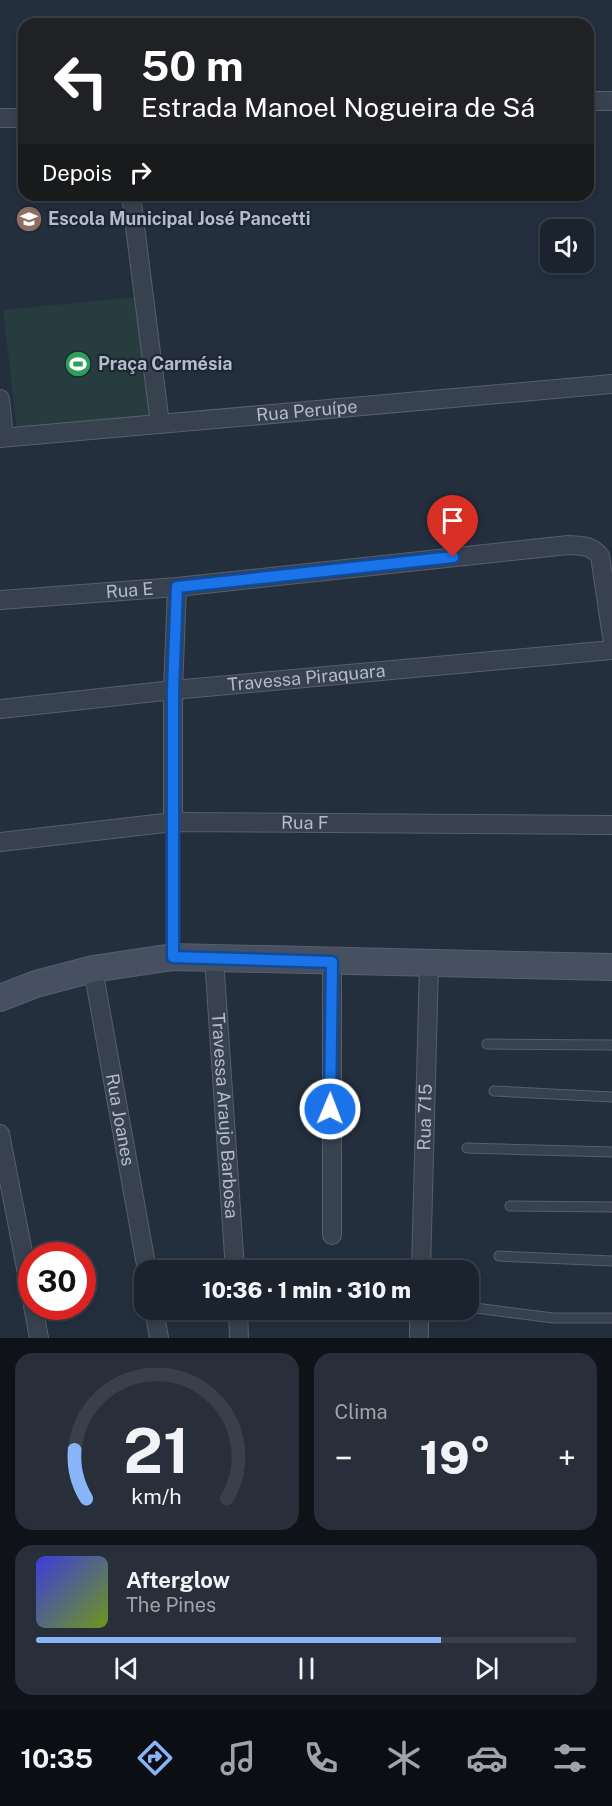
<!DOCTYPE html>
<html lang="pt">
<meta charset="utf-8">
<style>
body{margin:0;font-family:"Public Sans",sans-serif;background:#282f3a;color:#f1f3f6;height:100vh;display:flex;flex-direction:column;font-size:22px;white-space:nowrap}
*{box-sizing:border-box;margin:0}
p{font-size:20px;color:#a0a4aa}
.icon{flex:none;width:33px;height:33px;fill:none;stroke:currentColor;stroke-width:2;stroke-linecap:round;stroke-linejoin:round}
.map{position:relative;height:1338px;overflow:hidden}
.details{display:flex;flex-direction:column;gap:15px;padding:15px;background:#0f1319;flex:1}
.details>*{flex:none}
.banner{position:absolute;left:18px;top:18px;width:576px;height:183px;border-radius:18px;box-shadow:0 3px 9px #0003,0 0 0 2px #39404a;background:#202124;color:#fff;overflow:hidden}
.fabs{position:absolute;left:540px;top:219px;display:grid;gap:12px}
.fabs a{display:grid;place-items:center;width:54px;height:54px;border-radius:12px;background:#1b232e;box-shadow:0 3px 9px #0003,0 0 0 2px #39404a;font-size:30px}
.speed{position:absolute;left:18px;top:1242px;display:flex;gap:12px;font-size:30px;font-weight:700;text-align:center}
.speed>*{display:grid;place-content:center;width:78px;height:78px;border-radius:50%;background:#1b232e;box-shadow:0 3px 9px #0003,0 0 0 2px #39404a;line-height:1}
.speed .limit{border:9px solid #d22;background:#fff;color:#111}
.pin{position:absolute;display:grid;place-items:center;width:51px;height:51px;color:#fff;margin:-62px -26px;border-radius:50% 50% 50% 0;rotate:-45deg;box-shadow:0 0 6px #0007}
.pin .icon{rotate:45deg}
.me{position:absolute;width:66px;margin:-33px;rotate:1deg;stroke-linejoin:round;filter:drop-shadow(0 0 4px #0008)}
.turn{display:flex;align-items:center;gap:21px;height:126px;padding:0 24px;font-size:27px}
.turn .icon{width:78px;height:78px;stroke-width:2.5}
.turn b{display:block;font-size:42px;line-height:51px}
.then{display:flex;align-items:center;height:57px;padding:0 24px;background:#0003;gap:12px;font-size:22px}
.big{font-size:45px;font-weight:800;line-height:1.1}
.details .tile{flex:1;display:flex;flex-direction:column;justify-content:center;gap:9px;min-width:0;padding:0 21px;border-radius:18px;background:#282f3a}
.details .dial{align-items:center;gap:0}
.dial svg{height:156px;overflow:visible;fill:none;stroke:#39404a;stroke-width:7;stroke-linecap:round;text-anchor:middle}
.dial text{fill:#f1f3f6;stroke:none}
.song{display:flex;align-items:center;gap:18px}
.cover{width:72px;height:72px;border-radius:9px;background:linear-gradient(135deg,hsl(240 70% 55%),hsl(80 70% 35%))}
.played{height:6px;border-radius:3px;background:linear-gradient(90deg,#8ab4f8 75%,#39404a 75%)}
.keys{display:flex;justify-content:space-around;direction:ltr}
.heat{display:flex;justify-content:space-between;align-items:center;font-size:33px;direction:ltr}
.details .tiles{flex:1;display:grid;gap:15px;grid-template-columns:1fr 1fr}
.tile:last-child{grid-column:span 2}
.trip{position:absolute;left:134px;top:1260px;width:345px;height:60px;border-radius:18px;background:#1b232e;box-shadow:0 3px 9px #0003,0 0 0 2px #39404a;font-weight:800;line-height:60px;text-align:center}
.tab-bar{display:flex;height:96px;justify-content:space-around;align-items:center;background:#0b0e12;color:#a0a4aa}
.tab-bar .icon{width:42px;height:42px}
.tab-bar .active{color:#8ab4f8}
.tab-bar b{font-size:27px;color:#f1f3f6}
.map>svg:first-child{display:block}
.green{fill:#263c3f}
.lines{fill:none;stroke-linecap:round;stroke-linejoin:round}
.lane-casing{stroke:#565f6c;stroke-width:11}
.street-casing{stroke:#565f6c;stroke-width:20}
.secondary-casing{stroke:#565f6c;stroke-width:28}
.lane{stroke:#38414e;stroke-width:9}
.street{stroke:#38414e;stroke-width:18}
.secondary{stroke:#465061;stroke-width:26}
.route-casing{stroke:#114b97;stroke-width:15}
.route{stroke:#1a73e8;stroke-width:10}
.labels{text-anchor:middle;stroke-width:4.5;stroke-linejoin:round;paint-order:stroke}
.poi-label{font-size:18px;font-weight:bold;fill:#b4bcc9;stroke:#1d2633;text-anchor:start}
.street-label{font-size:18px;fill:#b4bcc9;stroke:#1d2633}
</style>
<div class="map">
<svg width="612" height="1338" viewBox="0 0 612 1338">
<rect width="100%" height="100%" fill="#242f3e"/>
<polygon class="green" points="137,297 154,417 17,429 3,310"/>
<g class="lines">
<defs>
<g id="lane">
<polyline points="173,822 173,954"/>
<polyline points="487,1044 612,1045"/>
<polyline points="494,1091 612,1097"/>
<polyline points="467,1148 612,1152"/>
<polyline points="510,1206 612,1207"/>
<polyline points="499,1256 612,1261"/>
<polyline points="468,1307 553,1318 612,1318"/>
</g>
<g id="street">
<polyline points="588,101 612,101"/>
<polyline points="0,118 24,118"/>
<polyline points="131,195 160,424"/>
<polyline points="0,399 4,437"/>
<path id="s1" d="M0 438 612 384"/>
<path id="s2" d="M0 600 177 587 568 545C582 546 591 545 600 556L612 637"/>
<path id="s3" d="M0 709 173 690 612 650"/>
<polyline points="173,822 173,690 177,587"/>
<path id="s4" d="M0 842 173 822 612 825"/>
<path id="s5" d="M214 958 235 1270"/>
<polyline points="332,962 332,1235"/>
<path id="s6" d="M93 969 147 1270"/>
<polyline points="0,1134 32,1299"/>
<path id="s7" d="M421 1270 429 964"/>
<polyline points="33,1306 39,1338"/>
<polyline points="154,1310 159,1338"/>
<polyline points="238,1310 239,1338"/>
<polyline points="419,1338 419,1310"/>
</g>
<polyline id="secondary" points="0,998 36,984 93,969 173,957 612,967"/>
</defs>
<use href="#lane" class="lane-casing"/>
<use href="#street" class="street-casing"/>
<use href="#secondary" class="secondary-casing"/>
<use href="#lane" class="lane"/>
<use href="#street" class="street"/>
<use href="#secondary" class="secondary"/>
</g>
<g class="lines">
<defs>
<polyline id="route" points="330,1109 332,962 173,957 173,690 177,587 453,557"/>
</defs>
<use href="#route" class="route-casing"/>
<use href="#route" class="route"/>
</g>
<defs>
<symbol id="school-disc" viewBox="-11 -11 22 22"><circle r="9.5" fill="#8d6e63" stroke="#1d2633"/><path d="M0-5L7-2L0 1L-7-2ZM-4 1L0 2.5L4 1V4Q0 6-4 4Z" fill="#fff"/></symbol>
<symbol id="stadium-disc" viewBox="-11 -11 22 22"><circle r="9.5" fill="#2e9e5b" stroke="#1d2633"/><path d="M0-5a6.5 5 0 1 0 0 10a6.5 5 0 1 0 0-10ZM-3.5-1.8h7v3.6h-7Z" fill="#fff"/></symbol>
</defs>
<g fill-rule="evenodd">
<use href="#school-disc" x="14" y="204" width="30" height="30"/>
<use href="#stadium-disc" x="63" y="349" width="30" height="30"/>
</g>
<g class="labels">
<g class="poi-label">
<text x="48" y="225">Escola Municipal José Pancetti</text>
<text x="98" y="370">Praça Carmésia</text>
</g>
<g class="street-label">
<text dy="6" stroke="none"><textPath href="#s1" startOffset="308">Rua Peruípe</textPath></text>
<text dy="6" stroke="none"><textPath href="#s2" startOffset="130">Rua E</textPath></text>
<text dy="6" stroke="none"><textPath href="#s3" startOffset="308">Travessa Piraquara</textPath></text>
<text dy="6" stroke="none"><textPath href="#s4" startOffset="306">Rua F</textPath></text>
<text dy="6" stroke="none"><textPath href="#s5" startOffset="158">Travessa Araujo Barbosa</textPath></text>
<text dy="6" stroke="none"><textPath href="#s7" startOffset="153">Rua 715</textPath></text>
<text dy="6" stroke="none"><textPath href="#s6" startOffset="153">Rua Joanes</textPath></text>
</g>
</g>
</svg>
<div class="fabs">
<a><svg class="icon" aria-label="sound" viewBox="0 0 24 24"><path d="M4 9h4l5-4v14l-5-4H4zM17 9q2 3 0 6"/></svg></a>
</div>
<div class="speed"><div class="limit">30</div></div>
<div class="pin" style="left:453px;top:557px;background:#d93025"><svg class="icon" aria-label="arrive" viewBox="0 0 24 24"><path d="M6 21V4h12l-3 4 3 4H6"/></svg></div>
<svg class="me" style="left:330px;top:1109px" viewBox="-20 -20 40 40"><circle r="17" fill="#1a73e8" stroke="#fff" stroke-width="3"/><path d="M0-11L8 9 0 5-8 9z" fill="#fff"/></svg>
<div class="trip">10:36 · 1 min · 310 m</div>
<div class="banner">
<div class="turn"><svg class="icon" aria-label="left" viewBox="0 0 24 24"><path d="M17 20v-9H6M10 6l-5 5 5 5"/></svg><div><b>50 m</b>Estrada Manoel Nogueira de Sá</div></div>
<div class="then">Depois<svg class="icon" aria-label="right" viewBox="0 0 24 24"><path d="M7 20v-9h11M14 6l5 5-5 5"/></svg></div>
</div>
</div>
<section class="details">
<div class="tiles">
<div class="tile dial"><svg viewBox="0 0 100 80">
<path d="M14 69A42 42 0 1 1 86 69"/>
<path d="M14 69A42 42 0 0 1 8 44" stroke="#8ab4f8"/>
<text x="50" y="56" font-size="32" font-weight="700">21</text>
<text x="50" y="72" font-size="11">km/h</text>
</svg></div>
<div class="tile"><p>Clima</p>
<div class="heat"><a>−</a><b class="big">19°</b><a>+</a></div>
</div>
<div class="tile">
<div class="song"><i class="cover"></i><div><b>Afterglow</b><p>The Pines</p></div></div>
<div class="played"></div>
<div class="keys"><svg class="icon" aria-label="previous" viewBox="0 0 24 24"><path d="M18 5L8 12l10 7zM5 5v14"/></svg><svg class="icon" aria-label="pause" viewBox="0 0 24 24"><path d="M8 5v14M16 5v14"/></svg><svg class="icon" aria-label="next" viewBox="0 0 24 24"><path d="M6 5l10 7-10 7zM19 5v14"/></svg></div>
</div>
</div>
</section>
<nav class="tab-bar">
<b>10:35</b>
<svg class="icon active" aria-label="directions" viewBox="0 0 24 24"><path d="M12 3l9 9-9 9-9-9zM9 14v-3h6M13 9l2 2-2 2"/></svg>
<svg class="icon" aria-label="music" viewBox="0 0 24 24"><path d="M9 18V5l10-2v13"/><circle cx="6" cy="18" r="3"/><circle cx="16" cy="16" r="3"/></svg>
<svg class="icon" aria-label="phone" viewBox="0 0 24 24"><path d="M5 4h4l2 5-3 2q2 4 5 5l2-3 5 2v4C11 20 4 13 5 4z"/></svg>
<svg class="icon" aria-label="climate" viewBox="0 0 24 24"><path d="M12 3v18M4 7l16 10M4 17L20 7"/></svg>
<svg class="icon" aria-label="car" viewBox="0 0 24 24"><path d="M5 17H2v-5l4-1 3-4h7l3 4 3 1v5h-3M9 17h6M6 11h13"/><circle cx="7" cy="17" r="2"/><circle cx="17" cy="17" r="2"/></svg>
<svg class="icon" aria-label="filters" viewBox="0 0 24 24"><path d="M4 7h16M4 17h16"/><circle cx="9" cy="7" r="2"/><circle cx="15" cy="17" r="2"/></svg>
</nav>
